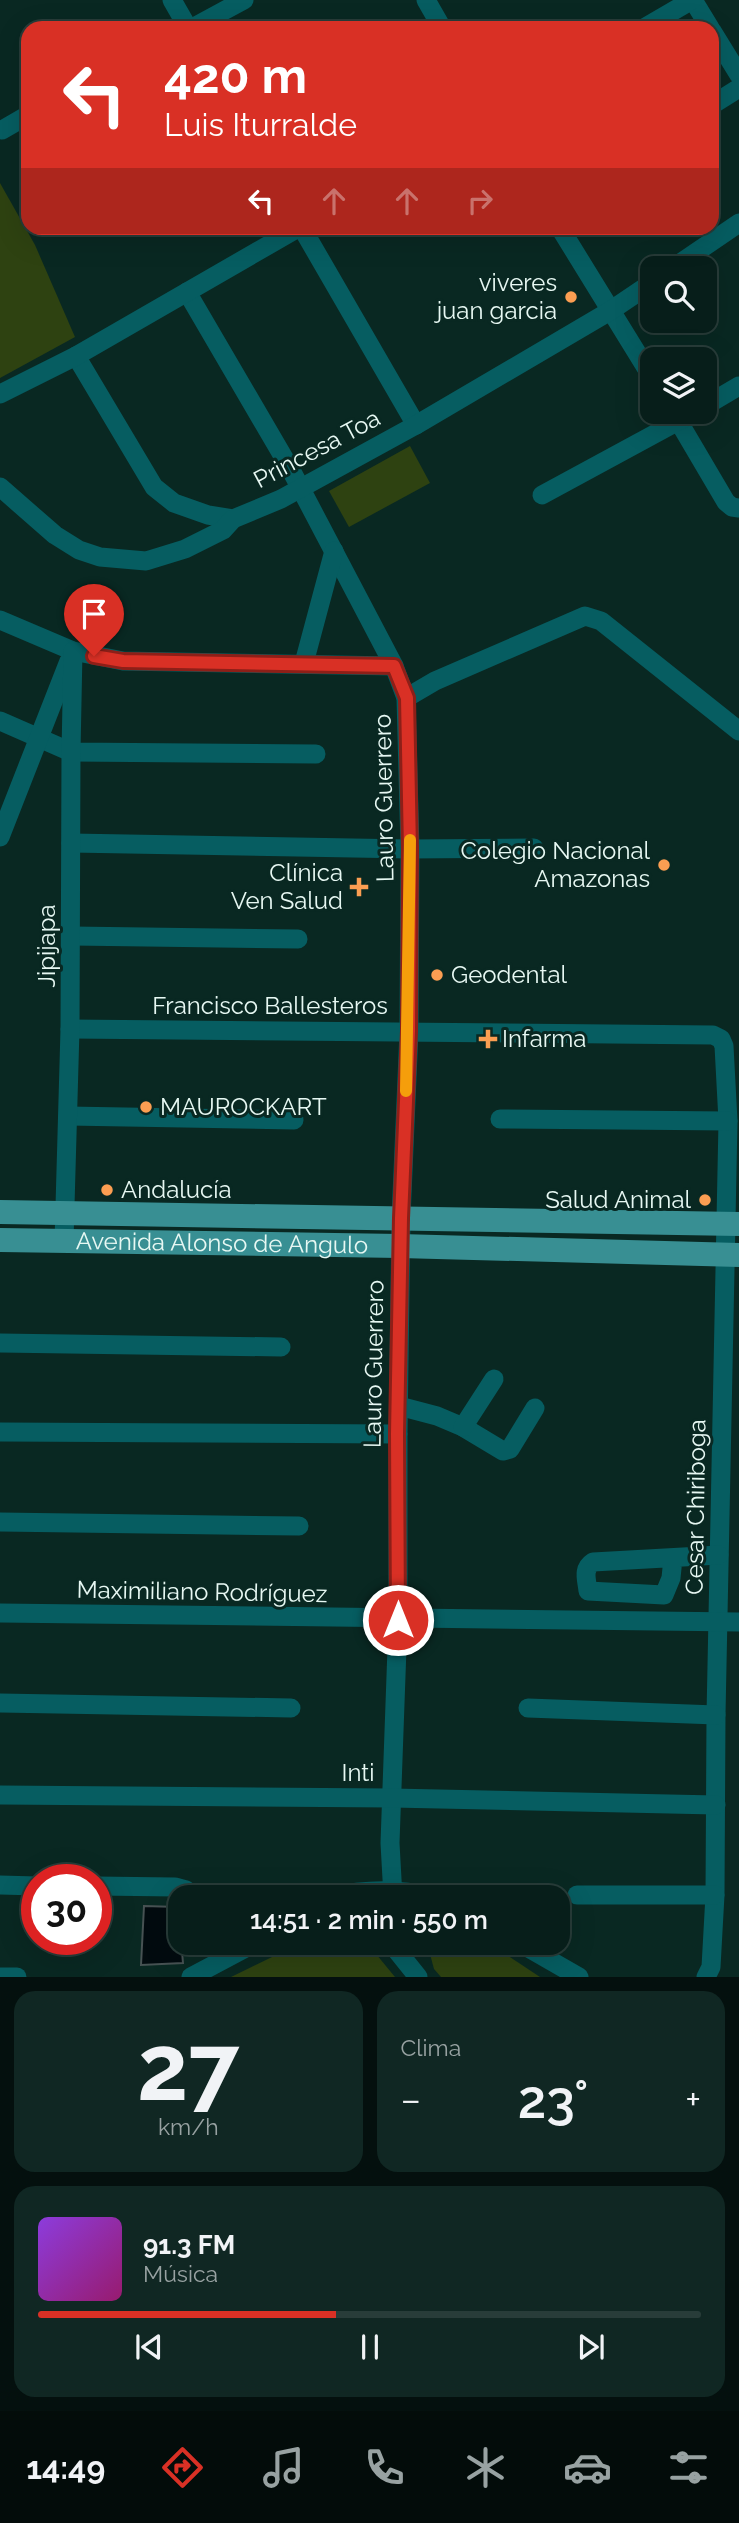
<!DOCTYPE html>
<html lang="es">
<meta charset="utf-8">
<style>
body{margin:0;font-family:Raleway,sans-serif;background:#102723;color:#f1f3f6;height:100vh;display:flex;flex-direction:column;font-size:26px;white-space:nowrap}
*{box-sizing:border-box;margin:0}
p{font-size:23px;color:#98a2a2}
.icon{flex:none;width:38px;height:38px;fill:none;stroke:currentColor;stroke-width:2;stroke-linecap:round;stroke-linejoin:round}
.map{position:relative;height:1977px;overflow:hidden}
.drawer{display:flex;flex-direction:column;gap:14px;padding:14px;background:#04100e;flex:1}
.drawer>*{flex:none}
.hud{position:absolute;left:21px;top:21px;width:698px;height:214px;border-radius:21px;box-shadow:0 7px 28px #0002,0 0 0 2px #283c39;background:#d93025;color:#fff;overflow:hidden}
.buttons{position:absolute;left:640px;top:256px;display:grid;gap:14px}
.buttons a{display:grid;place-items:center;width:77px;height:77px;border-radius:14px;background:#071e1a;box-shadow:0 7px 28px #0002,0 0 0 2px #283c39;font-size:35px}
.speed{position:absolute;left:21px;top:1864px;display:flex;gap:14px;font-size:35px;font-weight:700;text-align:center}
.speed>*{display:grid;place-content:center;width:91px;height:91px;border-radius:50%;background:#071e1a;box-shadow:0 7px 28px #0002,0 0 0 2px #283c39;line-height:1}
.speed .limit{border:10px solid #d22;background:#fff;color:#111}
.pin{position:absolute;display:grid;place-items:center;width:60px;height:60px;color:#fff;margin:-72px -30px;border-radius:50% 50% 50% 0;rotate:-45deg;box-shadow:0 0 7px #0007}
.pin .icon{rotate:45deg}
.me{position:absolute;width:77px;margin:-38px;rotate:0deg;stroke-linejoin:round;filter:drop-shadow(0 0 5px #0008)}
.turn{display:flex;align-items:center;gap:24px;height:147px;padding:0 28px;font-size:32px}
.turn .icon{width:91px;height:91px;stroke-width:2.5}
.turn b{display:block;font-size:49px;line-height:60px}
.lanes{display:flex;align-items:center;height:66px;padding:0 28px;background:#0003;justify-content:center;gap:35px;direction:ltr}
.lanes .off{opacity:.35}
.big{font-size:52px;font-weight:600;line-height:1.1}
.drawer .card{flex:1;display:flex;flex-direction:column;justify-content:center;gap:10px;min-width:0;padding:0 24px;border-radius:21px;background:#102723}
.drawer .dial{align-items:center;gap:0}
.dial b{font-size:91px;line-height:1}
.song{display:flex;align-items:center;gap:21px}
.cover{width:84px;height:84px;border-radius:10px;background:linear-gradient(135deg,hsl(270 70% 55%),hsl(320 70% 35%))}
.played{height:7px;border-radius:4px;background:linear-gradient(90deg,#d93025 45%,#283c39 45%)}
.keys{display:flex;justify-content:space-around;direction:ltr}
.heat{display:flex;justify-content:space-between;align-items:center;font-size:38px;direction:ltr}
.drawer .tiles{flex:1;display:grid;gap:14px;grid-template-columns:1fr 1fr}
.card:last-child{grid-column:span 2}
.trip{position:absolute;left:168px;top:1885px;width:402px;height:70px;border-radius:21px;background:#071e1a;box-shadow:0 7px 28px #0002,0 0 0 2px #283c39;font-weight:600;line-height:70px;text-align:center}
.menu{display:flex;height:112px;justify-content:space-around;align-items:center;background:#030c0a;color:#98a2a2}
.menu .icon{width:49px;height:49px}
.menu .on{color:#d93025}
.menu b{font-size:32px;color:#f1f3f6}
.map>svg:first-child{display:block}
.green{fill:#2e4211}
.water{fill:#020b0f;stroke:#475253;stroke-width:2}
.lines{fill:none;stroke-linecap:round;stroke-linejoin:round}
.path{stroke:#627c76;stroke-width:2.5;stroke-dasharray:3.5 3.5;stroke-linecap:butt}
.minor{stroke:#065d61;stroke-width:19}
.major{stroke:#388f93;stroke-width:24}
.route-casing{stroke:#8d1f18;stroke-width:18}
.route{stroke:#d93025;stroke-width:12}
.slow{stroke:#f59e0b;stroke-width:12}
.poi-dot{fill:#fb9e52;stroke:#092822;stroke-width:2.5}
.labels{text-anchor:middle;stroke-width:6;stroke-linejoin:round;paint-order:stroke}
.poi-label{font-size:24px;fill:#e7f8f3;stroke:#092822;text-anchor:end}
.street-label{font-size:24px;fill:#e7f8f3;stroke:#092822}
</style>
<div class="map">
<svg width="739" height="1977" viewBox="0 0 739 1977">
<rect width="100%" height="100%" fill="#092822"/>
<g class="green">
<polygon points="0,183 35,245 75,337 0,378"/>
<polygon points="410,446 430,483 349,527 329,491"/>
<polygon points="303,1942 367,1943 395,1977 231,1977"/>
<polygon points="427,1943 489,1943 540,1977 441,1977 434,1969"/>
</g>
<polygon class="water" points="144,1906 178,1907 183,1963 141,1965"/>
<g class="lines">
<polyline class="path" points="273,1947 282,1942"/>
<g class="minor">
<polyline points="172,0 188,28"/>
<polyline points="426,0 442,28"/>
<polyline points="693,0 710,28"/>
<polyline points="192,28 244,0"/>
<polyline points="644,28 692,0"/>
<polyline points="712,31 739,75"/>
<polyline points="712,105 739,88"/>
<polyline points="2,130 28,115"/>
<polyline points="302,228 416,425"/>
<polyline points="560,228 653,379"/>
<polyline points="673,268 739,223"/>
<polyline points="187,292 291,470 394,666 406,698 410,849 409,1031 401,1218 398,1434 398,1620 390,1843 393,1897"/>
<polyline points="76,356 154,487 174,503 208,515 233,519"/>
<polyline points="0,394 76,356 298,228"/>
<polyline points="705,406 739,386"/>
<polyline points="673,412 726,502 732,507 739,508"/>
<polyline points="0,487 55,535 79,550 100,557 146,561 185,549 223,530 233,519 281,499 416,425 610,311 653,282"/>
<polyline points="542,495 697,411"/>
<polyline points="0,620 73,651 123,661 394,666"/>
<polyline points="304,663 334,551"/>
<polyline points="406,698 435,681 585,616 601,621 739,731"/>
<polyline points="0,721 71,752 316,754"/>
<polyline points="0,837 69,661"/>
<polyline points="71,843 410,849 534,848"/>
<polyline points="72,936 298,939"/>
<polyline points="70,1029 713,1035 721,1039 724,1046 728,1121 716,1715 715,1895 711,1967 706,1977"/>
<polyline points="68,1116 294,1120"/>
<polyline points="500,1119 728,1121"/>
<polyline points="64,1241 70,1029 71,752 73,651"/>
<polyline points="0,1343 281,1347"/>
<polyline points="399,1406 437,1416 463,1427 503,1451 510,1449 535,1408"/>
<polyline points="463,1427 494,1379"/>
<polyline points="0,1432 398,1434"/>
<polyline points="0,1522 299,1526"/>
<path d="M673 1558 671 1578 664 1595 588 1591C587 1580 582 1569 593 1562L719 1555"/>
<polyline points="0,1613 739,1622"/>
<polyline points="0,1703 291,1708"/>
<polyline points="528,1708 716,1715"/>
<polyline points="0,1795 392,1798 716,1805"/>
<polyline points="0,1885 37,1886"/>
<polyline points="96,1886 175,1887 186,1890 195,1897"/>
<polyline points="577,1895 715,1895"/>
<path d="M330 1897C365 1889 397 1888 432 1897"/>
<polyline points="390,1942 418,1977"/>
<polyline points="518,1942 579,1977"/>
<polyline points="0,1977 17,1977"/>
<polyline points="191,1977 257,1942"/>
</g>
<g class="major">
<polyline points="0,1212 739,1224"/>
<path id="s1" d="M0 1240 400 1246 739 1255"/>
</g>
</g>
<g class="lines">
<defs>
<polyline id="route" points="94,656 123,661 394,666 407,698 410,849 409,1031 401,1218 397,1434 398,1620"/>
</defs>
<use href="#route" class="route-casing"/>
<use href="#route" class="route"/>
<polyline class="slow" points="406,1091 410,840"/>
</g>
<g class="poi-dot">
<circle cx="571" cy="297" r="7"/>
<circle cx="664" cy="865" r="7"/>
<path d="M355.5 876.5h7v7h7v7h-7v7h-7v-7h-7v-7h7z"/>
<circle cx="437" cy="975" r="7"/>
<path d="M484.5 1028.5h7v7h7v7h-7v7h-7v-7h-7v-7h7z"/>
<circle cx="146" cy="1107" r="7"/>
<circle cx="107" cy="1190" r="7"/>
<circle cx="705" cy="1200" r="7"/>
</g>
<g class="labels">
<g class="poi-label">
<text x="557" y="291">viveres<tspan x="557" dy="28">juan garcia</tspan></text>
<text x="650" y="859">Colegio Nacional<tspan x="650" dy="28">Amazonas</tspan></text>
<text x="343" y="881">Clínica<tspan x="343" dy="28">Ven Salud</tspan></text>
<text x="451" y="983" text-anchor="start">Geodental</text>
<text x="502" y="1047" text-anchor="start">Infarma</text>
<text x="160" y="1115" text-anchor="start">MAUROCKART</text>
<text x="121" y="1198" text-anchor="start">Andalucía</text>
<text x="691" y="1208">Salud Animal</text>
</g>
<g class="street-label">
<text transform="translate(317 449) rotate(-28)" y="8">Princesa Toa</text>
<text transform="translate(384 798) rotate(-91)" y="8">Lauro Guerrero</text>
<text transform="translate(47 946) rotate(-90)" y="8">Jipijapa</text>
<text x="270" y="1014">Francisco Ballesteros</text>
<text dy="8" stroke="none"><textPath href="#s1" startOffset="222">Avenida Alonso de Angulo</textPath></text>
<text transform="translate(374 1364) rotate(-89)" y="8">Lauro Guerrero</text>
<text transform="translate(696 1507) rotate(-89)" y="8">Cesar Chiriboga</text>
<text transform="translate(202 1592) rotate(1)" y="8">Maximiliano Rodríguez</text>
<text x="358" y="1781">Inti</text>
</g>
</g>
</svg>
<div class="buttons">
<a><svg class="icon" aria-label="search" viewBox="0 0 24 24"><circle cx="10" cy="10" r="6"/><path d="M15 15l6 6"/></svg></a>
<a><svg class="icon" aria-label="layers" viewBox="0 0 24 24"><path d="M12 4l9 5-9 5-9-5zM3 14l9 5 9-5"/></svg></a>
</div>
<div class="speed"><div class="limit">30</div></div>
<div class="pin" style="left:94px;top:656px;background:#d93025"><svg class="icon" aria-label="arrive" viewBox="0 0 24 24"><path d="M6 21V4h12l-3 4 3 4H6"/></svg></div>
<svg class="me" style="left:398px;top:1620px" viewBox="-20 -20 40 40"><circle r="17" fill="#d93025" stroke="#fff" stroke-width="3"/><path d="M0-11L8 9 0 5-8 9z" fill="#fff"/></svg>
<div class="trip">14:51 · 2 min · 550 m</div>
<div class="hud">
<div class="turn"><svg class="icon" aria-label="left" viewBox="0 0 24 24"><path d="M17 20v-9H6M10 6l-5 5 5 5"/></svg><div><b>420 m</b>Luis Iturralde</div></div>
<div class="lanes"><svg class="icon" aria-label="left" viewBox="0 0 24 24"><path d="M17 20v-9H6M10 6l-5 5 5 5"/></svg><svg class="icon off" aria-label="ahead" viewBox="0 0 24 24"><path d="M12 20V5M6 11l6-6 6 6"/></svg><svg class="icon off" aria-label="ahead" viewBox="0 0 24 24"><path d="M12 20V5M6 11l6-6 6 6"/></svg><svg class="icon off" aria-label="right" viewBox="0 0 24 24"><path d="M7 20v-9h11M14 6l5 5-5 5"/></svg></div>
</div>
</div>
<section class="drawer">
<div class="tiles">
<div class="card dial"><b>27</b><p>km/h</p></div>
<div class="card"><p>Clima</p>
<div class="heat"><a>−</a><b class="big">23°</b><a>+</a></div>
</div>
<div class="card">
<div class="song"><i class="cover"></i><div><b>91.3 FM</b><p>Música</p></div></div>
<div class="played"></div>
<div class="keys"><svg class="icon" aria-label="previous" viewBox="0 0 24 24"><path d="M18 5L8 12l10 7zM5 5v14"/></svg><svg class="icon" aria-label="pause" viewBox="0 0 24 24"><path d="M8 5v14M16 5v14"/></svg><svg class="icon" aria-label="next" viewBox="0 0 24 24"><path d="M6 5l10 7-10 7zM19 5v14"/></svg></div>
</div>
</div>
</section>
<nav class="menu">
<b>14:49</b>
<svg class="icon on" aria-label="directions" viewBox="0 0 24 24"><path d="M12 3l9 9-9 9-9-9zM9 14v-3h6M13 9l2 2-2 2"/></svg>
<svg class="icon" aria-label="music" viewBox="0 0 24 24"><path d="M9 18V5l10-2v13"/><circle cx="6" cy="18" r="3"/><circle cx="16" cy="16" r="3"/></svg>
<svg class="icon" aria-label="phone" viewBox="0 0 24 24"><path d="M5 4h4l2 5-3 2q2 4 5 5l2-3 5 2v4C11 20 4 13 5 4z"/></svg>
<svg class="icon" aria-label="climate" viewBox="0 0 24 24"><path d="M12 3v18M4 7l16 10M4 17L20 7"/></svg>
<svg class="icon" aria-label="car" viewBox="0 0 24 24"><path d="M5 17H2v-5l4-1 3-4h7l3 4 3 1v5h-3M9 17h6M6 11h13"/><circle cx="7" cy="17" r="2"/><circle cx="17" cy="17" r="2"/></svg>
<svg class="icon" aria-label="filters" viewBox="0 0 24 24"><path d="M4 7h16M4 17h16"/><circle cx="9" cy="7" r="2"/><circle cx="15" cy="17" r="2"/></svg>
</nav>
